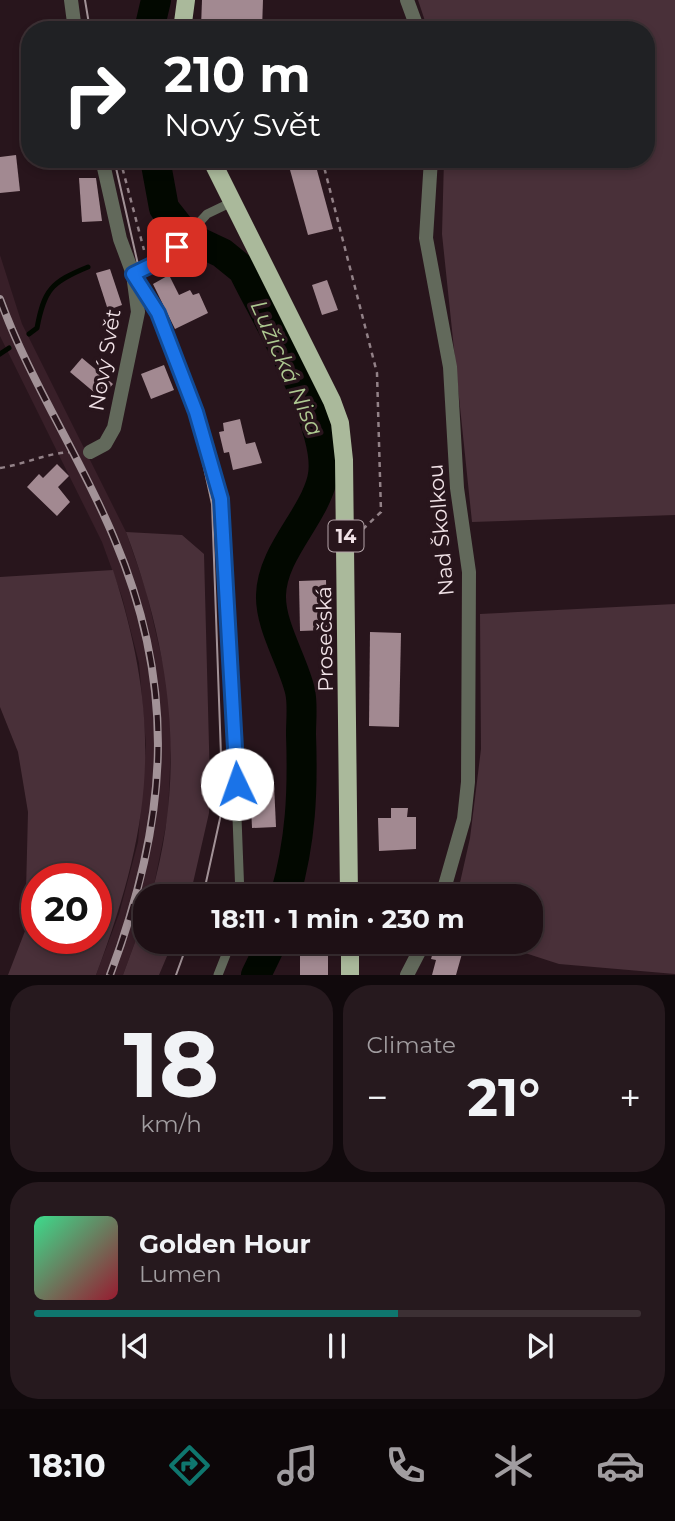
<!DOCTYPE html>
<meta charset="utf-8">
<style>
body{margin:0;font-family:Montserrat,sans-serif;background:#26191e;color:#f1f3f6;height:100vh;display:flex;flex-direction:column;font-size:26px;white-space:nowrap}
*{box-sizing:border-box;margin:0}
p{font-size:23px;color:#a19da0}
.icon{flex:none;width:38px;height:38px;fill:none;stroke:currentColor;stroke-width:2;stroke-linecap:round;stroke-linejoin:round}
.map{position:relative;height:975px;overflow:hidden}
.side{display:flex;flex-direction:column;gap:10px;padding:10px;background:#10090c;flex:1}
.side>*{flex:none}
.top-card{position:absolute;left:21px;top:21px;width:634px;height:147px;border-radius:28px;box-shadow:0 4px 10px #0003,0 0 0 2px #3c3034;background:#202124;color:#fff;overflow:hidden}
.speed{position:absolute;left:21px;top:863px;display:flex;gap:14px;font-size:35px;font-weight:700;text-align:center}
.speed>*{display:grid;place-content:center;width:91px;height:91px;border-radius:50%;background:#1e1015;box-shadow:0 4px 10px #0003,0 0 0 2px #3c3034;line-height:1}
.speed .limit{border:10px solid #d22;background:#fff;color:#111}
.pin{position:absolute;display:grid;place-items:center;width:60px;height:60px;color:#fff;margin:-30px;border-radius:14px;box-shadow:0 4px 10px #0006}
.me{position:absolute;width:77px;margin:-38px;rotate:357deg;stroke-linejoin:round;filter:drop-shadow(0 0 5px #0008)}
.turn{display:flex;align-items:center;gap:24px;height:147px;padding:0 28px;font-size:32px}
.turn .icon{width:91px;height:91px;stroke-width:2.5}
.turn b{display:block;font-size:49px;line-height:60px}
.big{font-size:52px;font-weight:700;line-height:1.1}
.side .card{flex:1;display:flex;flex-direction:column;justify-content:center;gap:10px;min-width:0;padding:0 24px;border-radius:28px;background:#26191e}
.side .dial{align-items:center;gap:0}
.dial b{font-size:91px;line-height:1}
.song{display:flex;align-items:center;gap:21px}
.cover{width:84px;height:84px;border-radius:10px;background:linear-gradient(135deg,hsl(150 70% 55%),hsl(350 70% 35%))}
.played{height:7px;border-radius:4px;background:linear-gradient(90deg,#0f766e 60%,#3c3034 60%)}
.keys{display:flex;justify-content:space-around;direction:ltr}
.heat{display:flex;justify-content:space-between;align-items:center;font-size:38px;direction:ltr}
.side .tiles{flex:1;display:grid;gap:10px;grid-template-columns:1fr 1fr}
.card:last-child{grid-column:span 2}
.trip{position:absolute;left:133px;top:884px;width:410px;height:70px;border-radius:28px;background:#1e1015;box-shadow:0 4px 10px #0003,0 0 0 2px #3c3034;font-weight:700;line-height:70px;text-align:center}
.tabs{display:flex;height:112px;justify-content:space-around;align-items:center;background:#0c0608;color:#a19da0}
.tabs .icon{width:49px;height:49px}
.tabs .selected{color:#0f766e}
.tabs b{font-size:32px;color:#f1f3f6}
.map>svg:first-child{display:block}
.built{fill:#381f28}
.green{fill:#493039;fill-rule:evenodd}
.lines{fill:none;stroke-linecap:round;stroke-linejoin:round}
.stream{stroke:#020800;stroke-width:5}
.river{stroke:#020800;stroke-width:30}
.building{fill:#a28991}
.path{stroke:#928187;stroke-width:2.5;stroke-dasharray:5 5;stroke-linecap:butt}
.service{stroke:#62695b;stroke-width:9}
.minor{stroke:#62695b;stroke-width:14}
.primary{stroke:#aab99b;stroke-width:18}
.tram{stroke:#a29297;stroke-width:2}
.rail-casing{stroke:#a29297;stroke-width:8}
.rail{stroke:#28151c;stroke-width:5;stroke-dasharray:16;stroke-linecap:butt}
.route-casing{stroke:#114b97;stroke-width:18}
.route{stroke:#1a73e8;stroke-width:12}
.labels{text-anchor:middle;stroke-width:7;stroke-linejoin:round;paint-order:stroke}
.shield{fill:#28151c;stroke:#b4a4a9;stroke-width:2}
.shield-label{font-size:19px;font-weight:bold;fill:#f0e1e6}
.street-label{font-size:21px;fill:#f0e1e6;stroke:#28151c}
.water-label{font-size:23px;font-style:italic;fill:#aec991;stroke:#28151c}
</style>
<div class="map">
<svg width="675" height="975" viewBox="0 0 675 975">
<rect width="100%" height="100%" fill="#28151c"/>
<polygon class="built" points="0,255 22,324 126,532 146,590 168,685 171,745 168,815 154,885 151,896 145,896 145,915 123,975 96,975 119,914 138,842 146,745 139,663 122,597 102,542 0,336"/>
<g class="green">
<polygon points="418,0 675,0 675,515 472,522 442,234 444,159 646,159 646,30 428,30"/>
<path d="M126 532 182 535 204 554 210 784 209 813 190 896H151C187 770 171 652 126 532Z"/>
<path d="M113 570C163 724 153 824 96 975H8L25 931 28 812 18 752 0 707V577ZM96 878V938H37V878Z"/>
<polygon points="675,604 675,974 559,964 491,942 530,942 530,896 457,896 470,838 481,749 480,614"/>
<polygon points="145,915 145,942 173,942 159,975 123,975"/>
</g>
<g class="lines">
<g class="stream">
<path d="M29 334 37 328C44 290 51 282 88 267"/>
<polyline points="0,354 9,348"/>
</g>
<g class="river">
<polyline points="149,30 156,0"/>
<path d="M155 159 164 208 186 236 222 253 243 270C265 316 335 431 322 480 312 519 272 553 271 595 270 626 293 661 300 691 303 704 301 720 301 734 303 792 301 840 285 896"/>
<polyline points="256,975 272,942"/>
</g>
</g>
<g class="building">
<polygon points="202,0 263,0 262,29 201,27"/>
<polygon points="16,155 20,191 0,193 0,157"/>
<polygon points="287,159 314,159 333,229 308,235"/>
<polygon points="79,178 96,178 102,221 82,222"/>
<polygon points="110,269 122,305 108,310 96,273"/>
<polygon points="169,275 179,295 190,290 193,295 199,293 208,313 175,329 153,284"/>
<polygon points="327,280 338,310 322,315 312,285"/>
<polygon points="82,358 113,384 101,398 70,372"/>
<polygon points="164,365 174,390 151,399 141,374"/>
<polygon points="240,419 246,444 255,442 262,463 233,470 229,452 224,453 219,432 224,431 223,423"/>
<polygon points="57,464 69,476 58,487 70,502 57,516 27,487 39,474 43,478"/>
<polygon points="326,580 327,630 300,631 299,581"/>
<polygon points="370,632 401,633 399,727 369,726"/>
<polygon points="274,784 276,827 252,828 250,785"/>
<polygon points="391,808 408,808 407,817 416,817 416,849 379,851 378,818 391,818"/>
<rect x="300" y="942" width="28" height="33"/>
<polygon points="436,942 452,942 451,946 463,950 456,975 432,975 436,960 431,959"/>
</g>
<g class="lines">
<g class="path">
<polyline points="120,159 144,250"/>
<polyline points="322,159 377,373 381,512 363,529"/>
<path d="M0 468C26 464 48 452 75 452"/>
</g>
<g class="service">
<polyline points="177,247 207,214 232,202"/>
<polyline points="136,278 158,313 196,412 221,499 228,582 240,896"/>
<polyline points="218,975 231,942"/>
</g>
<g class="minor">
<polyline points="71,0 75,30"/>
<polyline points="407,0 418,30"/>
<polyline points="431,159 426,238 450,367 457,488 469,572 468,782 464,819 442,896"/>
<polyline points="133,274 162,259 177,247"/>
<polyline points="90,452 105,444 114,428 138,312 133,274 120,239 102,159"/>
<polyline points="407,975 424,942"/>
</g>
<g class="primary">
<polyline points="182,30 186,0"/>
<polyline points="211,159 332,401 340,423 344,460 349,896"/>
<polyline points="350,942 350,975"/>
</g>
<g class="tram">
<polyline points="85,0 90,30"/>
<polyline points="114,159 139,269 195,426 212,504 222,784 221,814 203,896"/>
<polyline points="176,975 188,942"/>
</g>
<defs>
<path id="rail" d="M0 299C30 382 80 456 114 538 179 691 167 823 110 975"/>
</defs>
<use href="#rail" class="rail-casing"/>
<use href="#rail" class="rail"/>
</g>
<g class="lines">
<defs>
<polyline id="route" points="177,247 162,260 133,274 158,313 196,412 221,499 237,784"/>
</defs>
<use href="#route" class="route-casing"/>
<use href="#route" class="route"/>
</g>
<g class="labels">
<rect class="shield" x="328.5" y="520.5" width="35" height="31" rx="5"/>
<g class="shield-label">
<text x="346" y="543">14</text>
</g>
<g class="street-label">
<text transform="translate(105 360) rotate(-80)" y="7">Nový Svět</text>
<text transform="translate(441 530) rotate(-95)" y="7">Nad Školkou</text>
<text transform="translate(325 639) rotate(-91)" y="7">Prosečská</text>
</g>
<g class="water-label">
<text transform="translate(287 368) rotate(66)" y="8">Lužická Nisa</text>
</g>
</g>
</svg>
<div class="speed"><div class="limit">20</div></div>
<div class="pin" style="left:177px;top:247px;background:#d93025"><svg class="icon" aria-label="arrive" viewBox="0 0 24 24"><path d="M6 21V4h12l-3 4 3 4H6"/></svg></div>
<svg class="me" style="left:237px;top:784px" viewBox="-20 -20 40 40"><circle r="19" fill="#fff"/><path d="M0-13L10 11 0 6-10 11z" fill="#1a73e8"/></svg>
<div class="trip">18:11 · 1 min · 230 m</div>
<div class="top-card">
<div class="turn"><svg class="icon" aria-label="right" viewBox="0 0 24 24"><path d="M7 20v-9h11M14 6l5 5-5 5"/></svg><div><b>210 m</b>Nový Svět</div></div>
</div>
</div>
<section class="side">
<div class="tiles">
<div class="card dial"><b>18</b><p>km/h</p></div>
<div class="card"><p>Climate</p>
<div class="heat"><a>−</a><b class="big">21°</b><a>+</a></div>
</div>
<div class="card">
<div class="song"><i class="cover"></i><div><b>Golden Hour</b><p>Lumen</p></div></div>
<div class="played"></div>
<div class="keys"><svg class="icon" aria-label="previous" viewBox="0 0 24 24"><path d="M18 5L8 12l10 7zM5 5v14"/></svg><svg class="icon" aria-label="pause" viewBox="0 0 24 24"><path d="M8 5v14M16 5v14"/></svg><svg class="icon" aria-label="next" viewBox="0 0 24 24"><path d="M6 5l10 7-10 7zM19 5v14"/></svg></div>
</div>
</div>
</section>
<nav class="tabs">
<b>18:10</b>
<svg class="icon selected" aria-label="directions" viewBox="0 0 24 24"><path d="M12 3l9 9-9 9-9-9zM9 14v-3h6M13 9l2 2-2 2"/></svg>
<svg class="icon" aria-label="music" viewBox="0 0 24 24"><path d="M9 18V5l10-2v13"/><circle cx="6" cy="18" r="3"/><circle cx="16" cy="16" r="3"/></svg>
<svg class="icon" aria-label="phone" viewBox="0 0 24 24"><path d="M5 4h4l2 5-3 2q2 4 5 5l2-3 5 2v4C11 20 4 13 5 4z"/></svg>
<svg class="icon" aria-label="climate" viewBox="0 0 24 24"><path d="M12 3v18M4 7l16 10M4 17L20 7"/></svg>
<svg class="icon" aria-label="car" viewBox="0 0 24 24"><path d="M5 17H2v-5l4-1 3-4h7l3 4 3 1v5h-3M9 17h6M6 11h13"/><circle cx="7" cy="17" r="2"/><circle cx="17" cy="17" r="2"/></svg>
</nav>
